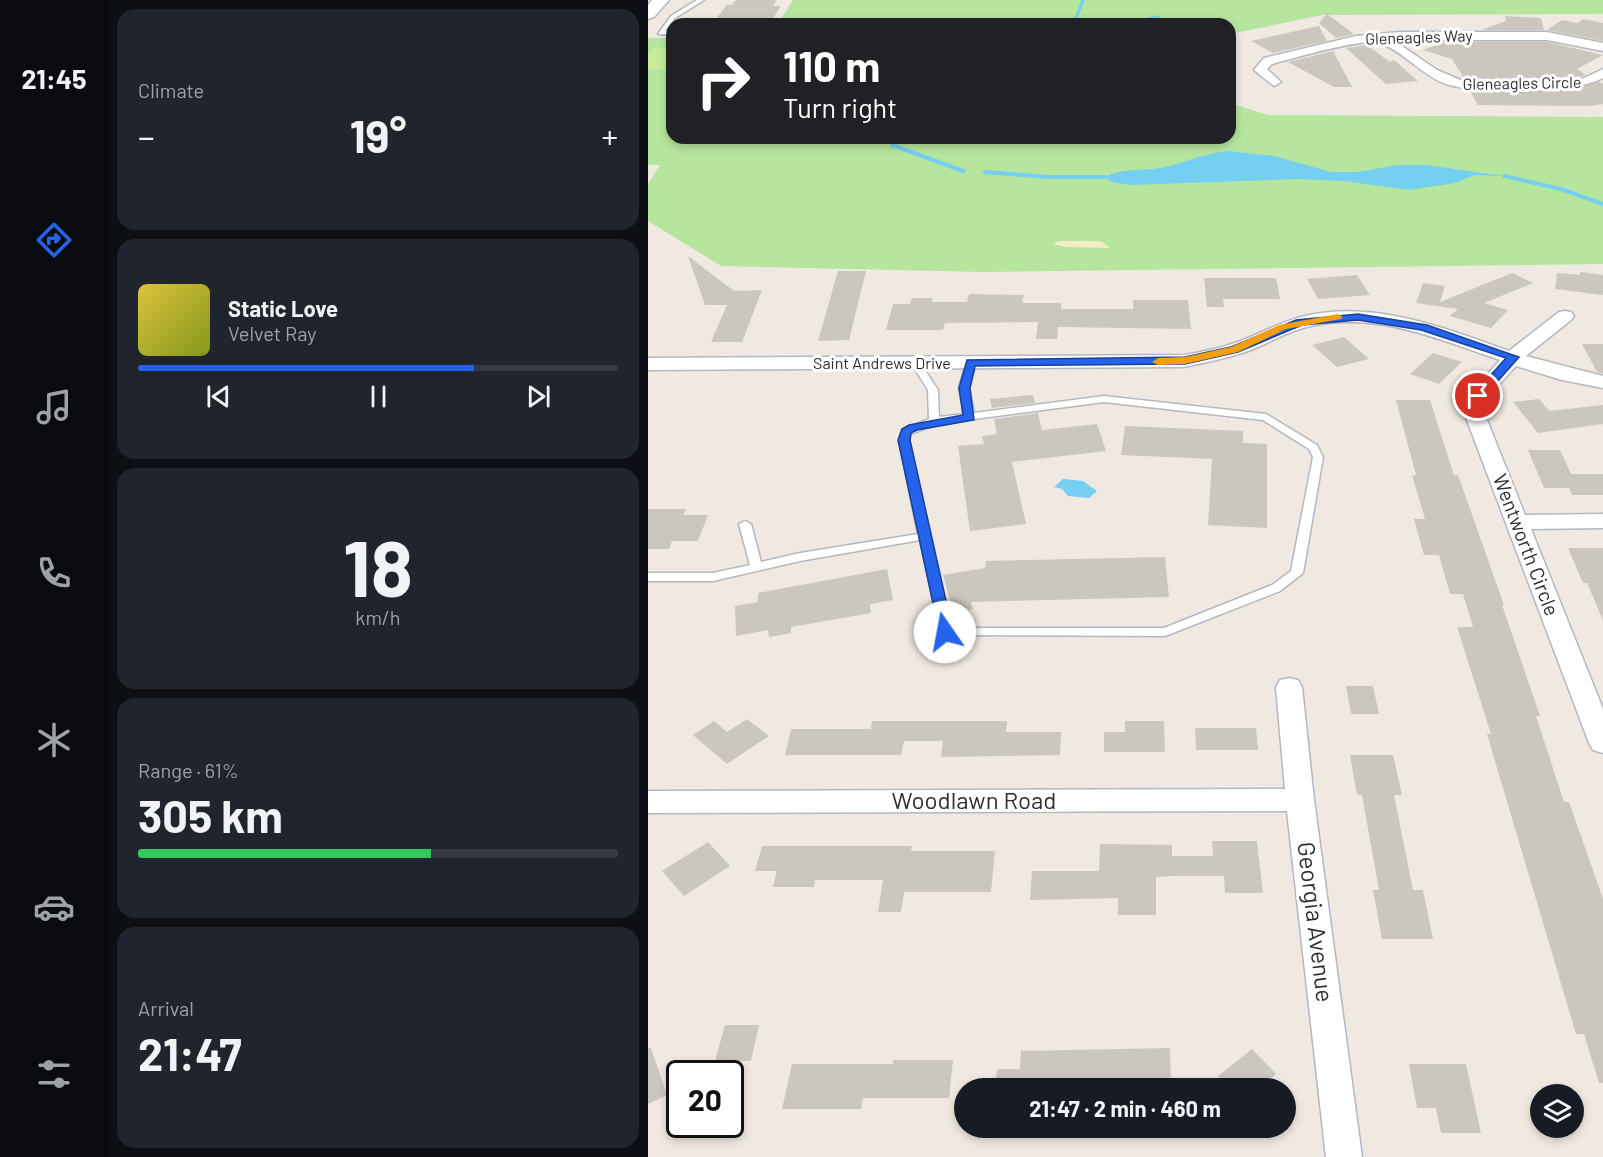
<!DOCTYPE html>
<meta charset="utf-8">
<style>
body{margin:0;font-family:Barlow,sans-serif;background:#20242c;color:#f1f3f6;height:100vh;display:flex;flex-direction:column;font-size:22px;white-space:nowrap}
*{box-sizing:border-box;margin:0}
p{font-size:20px;color:#9ea1a6}
.icon{flex:none;width:33px;height:33px;fill:none;stroke:currentColor;stroke-width:2;stroke-linecap:round;stroke-linejoin:round}
.map{position:relative;flex:1;overflow:hidden}
.drawer{display:flex;flex-direction:column;gap:9px;padding:9px;background:#0d0f14;width:540px}
.drawer>*{flex:none}
.banner{position:absolute;left:18px;top:18px;width:570px;height:126px;border-radius:18px;box-shadow:0 3px 9px #0003;background:#202124;color:#fff;overflow:hidden}
.buttons{position:absolute;left:882px;top:1084px;display:grid;gap:12px}
.buttons a{display:grid;place-items:center;width:54px;height:54px;border-radius:50%;background:#171b24;box-shadow:0 3px 9px #0003;font-size:30px}
.speed{position:absolute;left:18px;top:1060px;display:flex;gap:12px;font-size:30px;font-weight:700;text-align:center}
.speed>*{display:grid;place-content:center;width:78px;height:78px;border-radius:50%;background:#171b24;box-shadow:0 3px 9px #0003;line-height:1}
.speed .limit{border:3px solid #111;border-radius:9px;background:#fff;color:#111}
.pin{position:absolute;display:grid;place-items:center;width:51px;height:51px;color:#fff;margin:-26px;border:3px solid #fff;border-radius:50%;box-shadow:0 2px 6px #0007}
.me{position:absolute;width:66px;margin:-33px;rotate:348deg;stroke-linejoin:round;filter:drop-shadow(0 0 4px #0008)}
.turn{display:flex;align-items:center;gap:21px;height:126px;padding:0 18px;font-size:27px}
.turn .icon{width:78px;height:78px;stroke-width:2.5}
.turn b{display:block;font-size:42px;line-height:51px}
.big{font-size:45px;font-weight:700;line-height:1.1}
.drawer .widget{flex:1;display:flex;flex-direction:column;justify-content:center;gap:9px;min-width:0;padding:0 21px;border-radius:18px;background:#20242c}
.drawer .dial{align-items:center;gap:0}
.dial b{font-size:78px;line-height:1}
.song{display:flex;align-items:center;gap:18px}
.cover{width:72px;height:72px;border-radius:9px;background:linear-gradient(135deg,hsl(50 70% 55%),hsl(70 70% 35%))}
.played{height:6px;border-radius:3px;background:linear-gradient(90deg,#2563eb 70%,#363941 70%)}
.keys{display:flex;justify-content:space-around;direction:ltr}
.heat{display:flex;justify-content:space-between;align-items:center;font-size:33px;direction:ltr}
.charge{height:9px;border-radius:4px;background:linear-gradient(90deg,#34c759 61%,#363941 0)}
.trip{position:absolute;left:306px;top:1078px;width:342px;height:60px;border-radius:30px;background:#171b24;box-shadow:0 3px 9px #0003;font-weight:700;line-height:60px;text-align:center}
main{display:flex;flex:1;min-height:0}
.menu{display:flex;flex-direction:column;width:108px;justify-content:space-around;align-items:center;background:#090b0e;color:#9ea1a6}
.menu .icon{width:42px;height:42px}
.menu .current{color:#2563eb}
.menu b{font-size:27px;color:#f1f3f6}
.map>svg:first-child{display:block}
.green{fill:#b6e59e}
.sand{fill:#f3ecc5}
.pitch{fill:#c9ec9a}
.water{fill:#75cff0}
.lines{fill:none;stroke-linecap:round;stroke-linejoin:round}
.stream-far1{stroke:#75cff0;stroke-width:3}
.stream{stroke:#75cff0;stroke-width:4}
.building{fill:#cbc7bf}
.service-casing{stroke:#b4b7c1;stroke-width:3}
.minor-casing{stroke:#b4b7c1;stroke-width:3}
.secondary-casing{stroke:#b4b7c1;stroke-width:3}
.service{fill:#fff;fill-rule:evenodd}
.minor{fill:#fff;fill-rule:evenodd}
.secondary{fill:#fff;fill-rule:evenodd}
.route{fill:#2563eb;stroke:#184099;stroke-width:1.5}
.slow{fill:#f59e0b}
.labels{text-anchor:middle;stroke-width:6;stroke-linejoin:round;paint-order:stroke}
.far-street-label{font-size:16px;fill:#2e2e2e;stroke:#fff}
.street-label{font-size:20px;fill:#2e2e2e;stroke:#fff}
.near-street-label{font-size:24px;fill:#2e2e2e;stroke:#fff}
</style>
<main>
<nav class="menu">
<b>21:45</b>
<svg class="icon current" aria-label="directions" viewBox="0 0 24 24"><path d="M12 3l9 9-9 9-9-9zM9 14v-3h6M13 9l2 2-2 2"/></svg>
<svg class="icon" aria-label="music" viewBox="0 0 24 24"><path d="M9 18V5l10-2v13"/><circle cx="6" cy="18" r="3"/><circle cx="16" cy="16" r="3"/></svg>
<svg class="icon" aria-label="phone" viewBox="0 0 24 24"><path d="M5 4h4l2 5-3 2q2 4 5 5l2-3 5 2v4C11 20 4 13 5 4z"/></svg>
<svg class="icon" aria-label="climate" viewBox="0 0 24 24"><path d="M12 3v18M4 7l16 10M4 17L20 7"/></svg>
<svg class="icon" aria-label="car" viewBox="0 0 24 24"><path d="M5 17H2v-5l4-1 3-4h7l3 4 3 1v5h-3M9 17h6M6 11h13"/><circle cx="7" cy="17" r="2"/><circle cx="17" cy="17" r="2"/></svg>
<svg class="icon" aria-label="filters" viewBox="0 0 24 24"><path d="M4 7h16M4 17h16"/><circle cx="9" cy="7" r="2"/><circle cx="15" cy="17" r="2"/></svg>
</nav>
<section class="drawer">
<div class="widget"><p>Climate</p>
<div class="heat"><a>−</a><b class="big">19°</b><a>+</a></div>
</div>
<div class="widget">
<div class="song"><i class="cover"></i><div><b>Static Love</b><p>Velvet Ray</p></div></div>
<div class="played"></div>
<div class="keys"><svg class="icon" aria-label="previous" viewBox="0 0 24 24"><path d="M18 5L8 12l10 7zM5 5v14"/></svg><svg class="icon" aria-label="pause" viewBox="0 0 24 24"><path d="M8 5v14M16 5v14"/></svg><svg class="icon" aria-label="next" viewBox="0 0 24 24"><path d="M6 5l10 7-10 7zM19 5v14"/></svg></div>
</div>
<div class="widget dial"><b>18</b><p>km/h</p></div>
<div class="widget"><p>Range · 61%</p><b class="big">305 km</b><div class="charge"></div></div>
<div class="widget"><p>Arrival</p><b class="big">21:47</b></div>
</section>
<div class="map">
<svg width="955" height="1157" viewBox="0 0 955 1157">
<rect width="100%" height="100%" fill="#efe9e1"/>
<g class="green">
<polygon points="145,0 955,0 955,14 675,15 582,34 582,24 130,24"/>
<polygon points="0,38 24,38 24,138 582,138 582,103 620,115 955,117 955,264 335,272 73,266 0,221 0,184 12,165 0,165"/>
</g>
<polygon class="sand" points="411,241 453,241 462,248 417,247 405,244"/>
<polygon class="pitch" points="6,48 24,48 24,69 0,69 0,55"/>
<g class="water">
<path d="M580 151 626 156 683 172H711L749 165H778L856 176 827 175 807 183 761 190 695 181 649 179 482 185 463 182 457 177C473 168 495 171 512 168 535 164 556 153 580 151Z"/>
<polygon points="415,479 435,481 449,491 441,498 420,496 414,489 406,487"/>
</g>
<g class="lines">
<g class="stream-far1">
<polyline points="427,23 447,24"/>
<polyline points="426,24 435,0"/>
<polyline points="474,24 510,17"/>
</g>
<g class="stream">
<polyline points="244,145 315,171"/>
<polyline points="337,172 400,177 457,177"/>
<polyline points="856,176 913,189 955,204"/>
</g>
</g>
<g class="building">
<polygon points="88,0 129,0 125,6 133,6 121,24 64,24 79,5 84,5"/>
<polygon points="679,14 706,34 688,38 671,23"/>
<polygon points="857,16 893,18 896,30 833,30 858,21"/>
<polygon points="935,19 955,23 955,41 899,30 914,20 930,23"/>
<polygon points="671,26 679,41 625,53 603,41"/>
<polygon points="798,42 899,42 955,55 929,69 938,75 933,77 817,80 804,59 775,50"/>
<polygon points="719,45 742,62 746,60 770,81 738,84 698,48"/>
<polygon points="685,51 704,87 686,87 640,62"/>
<polygon points="952,82 955,84 955,104 940,106 830,105 822,91 899,92"/>
<polygon points="40,256 86,291 114,290 94,342 63,342 79,305 57,305"/>
<polygon points="190,271 218,271 201,340 170,341"/>
<polygon points="932,272 955,275 955,295 907,289 909,273 932,275"/>
<polygon points="864,273 885,283 836,303 860,310 843,328 802,316 810,309 768,303 775,283 797,286 792,302"/>
<polygon points="709,275 722,295 670,299 659,279"/>
<polygon points="556,278 628,278 632,299 575,299 576,307 559,307"/>
<polygon points="321,294 376,295 374,303 413,303 413,309 485,309 485,300 540,300 543,329 410,327 409,339 388,339 390,322 297,323 295,330 238,330 245,304 262,304 264,298 285,298 284,302 319,302"/>
<polygon points="696,337 721,359 689,367 664,345"/>
<polygon points="934,344 955,344 955,374 949,372"/>
<polygon points="785,353 814,362 791,384 762,374"/>
<polygon points="385,395 387,403 344,408 342,399"/>
<polygon points="891,399 901,411 955,405 955,424 890,433 865,402"/>
<polygon points="748,400 782,400 806,475 810,475 856,605 854,605 892,716 888,716 916,802 921,802 955,899 955,1083 951,1083 936,1034 928,1034 839,734 843,734 809,627 825,627 815,594 802,594 791,555 776,555 766,519 777,519 764,475 768,475"/>
<polygon points="390,413 394,430 449,424 458,451 364,462 378,524 322,531 310,446 336,444 334,436 349,434 346,419"/>
<polygon points="477,426 595,431 595,443 619,444 619,528 560,525 564,459 473,455"/>
<polygon points="880,450 912,450 923,474 955,474 955,495 924,495 921,488 896,488"/>
<polygon points="0,509 38,509 35,515 60,515 50,541 24,541 21,549 0,549"/>
<polygon points="920,548 955,548 955,620 939,583 935,583"/>
<polygon points="517,557 521,597 323,602 325,609 305,612 295,575 337,568 338,561"/>
<polygon points="239,569 245,600 222,604 223,613 143,627 143,633 121,637 120,630 88,636 87,606 110,602 110,593"/>
<polygon points="698,686 725,686 731,714 703,714"/>
<polygon points="99,719 121,736 79,764 45,735 66,721 79,732"/>
<polygon points="224,721 359,721 358,732 413,732 412,755 293,757 295,741 256,741 253,755 137,755 143,729 223,729"/>
<polygon points="477,721 516,721 517,752 456,752 456,732 477,732"/>
<polygon points="547,728 608,728 610,750 548,750"/>
<polygon points="702,755 745,755 754,795 746,795 765,890 775,890 785,939 734,939 725,890 731,890 714,795 709,795"/>
<polygon points="564,841 609,841 615,893 577,893 576,876 524,876 508,877 508,915 470,915 470,898 382,900 384,871 451,871 452,844 524,845 524,856 565,856"/>
<polygon points="60,842 82,866 36,896 14,871"/>
<polygon points="114,846 264,846 263,851 347,851 343,892 256,892 253,912 230,912 235,880 167,880 166,887 125,887 129,871 107,871"/>
<polygon points="77,1025 111,1025 103,1061 67,1061"/>
<polygon points="0,1048 3,1048 19,1095 0,1104"/>
<polygon points="522,1048 523,1089 347,1089 349,1069 372,1069 373,1051"/>
<polygon points="604,1049 628,1074 610,1089 583,1089 570,1076"/>
<polygon points="245,1060 305,1060 301,1098 215,1098 213,1109 134,1109 144,1064 245,1064"/>
<polygon points="761,1064 818,1064 833,1133 793,1133 788,1108 769,1108"/>
</g>
<g class="lines">
<defs>
<g id="service">
<polygon points="49,0 56,0 27,18 17,31 24,31 24,35 10,34 23,16"/>
<path d="M268 360 271 361 290 390 291 417 316 414 311 388 318 363 323 360 328 363 321 388 326 413 456 396 618 414 669 445 675 457 655 573 632 591 517 636 293 635 272 540 152 561 65 581H0V573H65L102 565 91 524 97 521 103 524 113 562 152 553 270 534 251 440 254 430 281 419 280 390 263 363ZM456 402 615 420 661 449 665 457 643 571 624 585 516 628H302L261 440 263 434 288 424Z"/>
</g>
<g id="minor">
<path d="M752 32H899L955 43V51L899 40H745L789 70 817 82 920 81 934 79 955 69V78C926 94 823 96 793 82 771 72 754 51 732 43 717 37 643 59 624 64L619 69 633 82 626 86 606 70 616 58 708 36Z"/>
<path d="M917 311 923 312 926 316 923 320 878 356 955 376V388L914 380 868 366 840 397 837 415 877 515 955 514V528L883 529 955 709V753L945 750 941 743 817 415 820 396 852 360C793 340 727 311 663 326 642 330 623 342 603 350 581 358 559 362 536 367L0 370V358L536 355C551 352 566 350 581 345 607 337 630 322 657 316 725 300 797 328 861 351L911 312Z"/>
<polygon points="641,678 650,680 654,687 666,800 714,1157 678,1157 639,811 0,813 0,791 637,789 628,687 632,680"/>
</g>
<polygon id="secondary" points="4,0 21,0 6,17 0,19 0,5"/>
</defs>
<use href="#service" class="service-casing"/>
<use href="#minor" class="minor-casing"/>
<use href="#secondary" class="secondary-casing"/>
<use href="#service" class="service"/>
<use href="#minor" class="minor"/>
<use href="#secondary" class="secondary"/>
</g>
<polygon class="route" points="710,314 779,325 871,357 834,399 830,400 824,396 858,358 773,330 710,320 654,325 590,352 537,364 327,366 322,388 326,420 269,430 263,433 262,440 305,632 297,637 292,636 250,440 254,429 261,425 315,415 311,388 319,360 537,357 583,347 648,320"/>
<polygon class="slow" points="690,314 695,317 693,319 638,329 590,352 537,364 510,365 504,362 510,358 537,357 583,347 631,325"/>
<g class="labels">
<g class="far-street-label">
<text transform="translate(771 37) rotate(-2)" y="6">Gleneagles Way</text>
<text transform="translate(874 83) rotate(-1)" y="6">Gleneagles Circle</text>
<text x="234" y="369">Saint Andrews Drive</text>
</g>
<g class="street-label">
<text transform="translate(878 545) rotate(69)" y="7">Wentworth Circle</text>
</g>
<g class="near-street-label">
<text x="326" y="809">Woodlawn Road</text>
<text transform="translate(667 922) rotate(83)" y="8">Georgia Avenue</text>
</g>
</g>
</svg>
<div class="buttons">
<a><svg class="icon" aria-label="layers" viewBox="0 0 24 24"><path d="M12 4l9 5-9 5-9-5zM3 14l9 5 9-5"/></svg></a>
</div>
<div class="speed"><div class="limit">20</div></div>
<div class="pin" style="left:830px;top:396px;background:#d93025"><svg class="icon" aria-label="arrive" viewBox="0 0 24 24"><path d="M6 21V4h12l-3 4 3 4H6"/></svg></div>
<svg class="me" style="left:297px;top:632px" viewBox="-20 -20 40 40"><circle r="19" fill="#fff"/><path d="M0-13L10 11 0 6-10 11z" fill="#2563eb"/></svg>
<div class="trip">21:47 · 2 min · 460 m</div>
<div class="banner">
<div class="turn"><svg class="icon" aria-label="right" viewBox="0 0 24 24"><path d="M7 20v-9h11M14 6l5 5-5 5"/></svg><div><b>110 m</b>Turn right</div></div>
</div>
</div>
</main>
